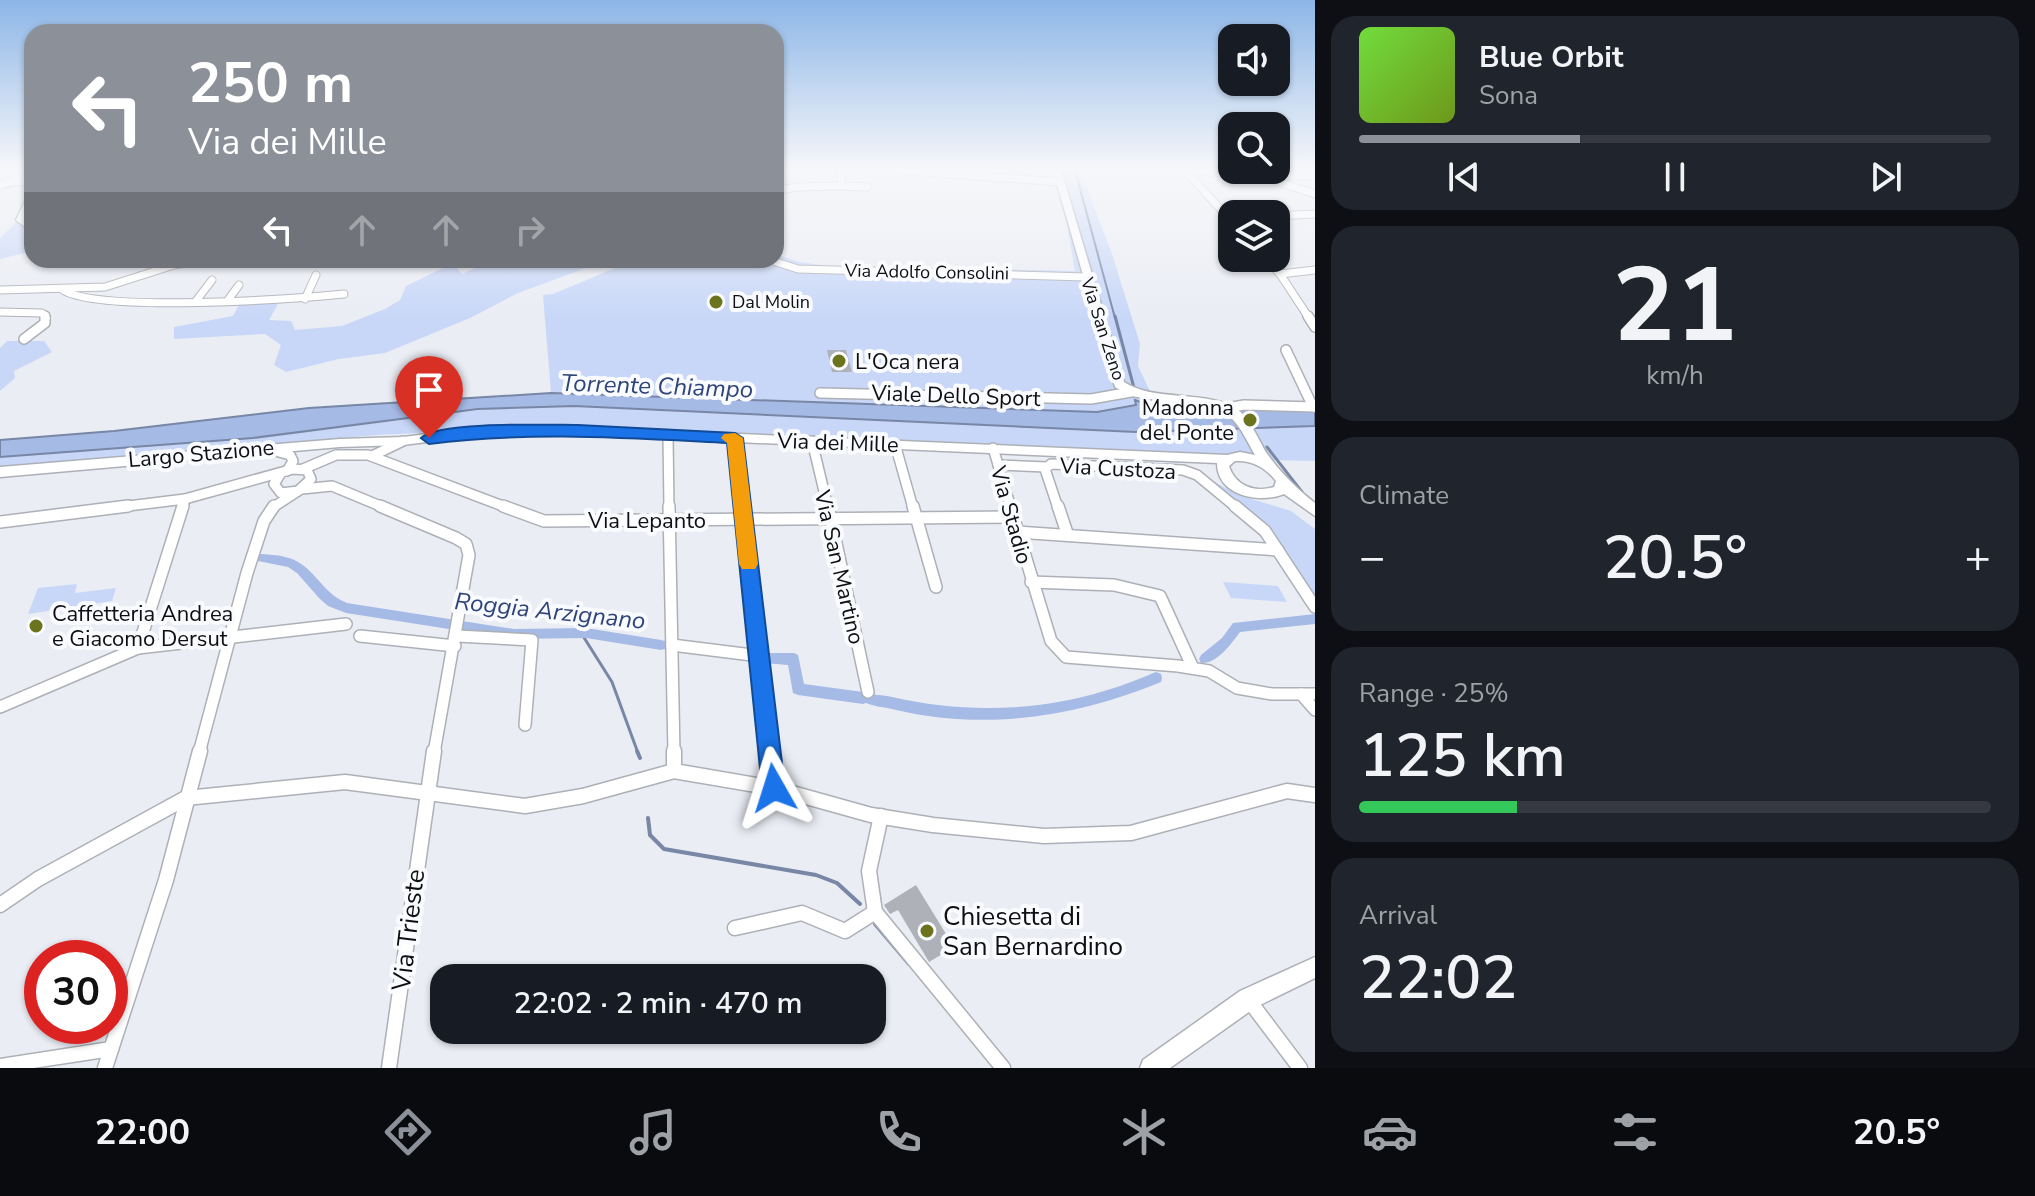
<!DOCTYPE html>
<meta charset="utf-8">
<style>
body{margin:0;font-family:"Nunito Sans",sans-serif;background:#20242c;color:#f1f3f6;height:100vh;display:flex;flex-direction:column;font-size:30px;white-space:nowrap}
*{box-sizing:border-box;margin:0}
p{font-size:26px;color:#9ea1a6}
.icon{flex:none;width:44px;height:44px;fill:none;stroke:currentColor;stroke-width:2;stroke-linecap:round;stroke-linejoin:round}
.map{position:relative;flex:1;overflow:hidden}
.drawer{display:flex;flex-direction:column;gap:16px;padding:16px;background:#0d0f14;width:720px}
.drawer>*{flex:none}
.banner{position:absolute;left:24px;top:24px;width:760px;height:244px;border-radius:24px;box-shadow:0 2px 6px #0004;background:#8c9099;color:#fff;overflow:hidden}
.tools{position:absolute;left:1218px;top:24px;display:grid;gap:16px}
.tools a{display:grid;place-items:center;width:72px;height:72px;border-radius:16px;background:#171b24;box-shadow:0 2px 6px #0004;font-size:40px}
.speed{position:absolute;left:24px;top:940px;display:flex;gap:16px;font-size:40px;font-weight:700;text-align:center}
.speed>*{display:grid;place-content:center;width:104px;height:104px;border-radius:50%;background:#171b24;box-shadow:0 2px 6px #0004;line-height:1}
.speed .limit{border:12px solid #d22;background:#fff;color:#111}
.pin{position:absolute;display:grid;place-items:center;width:68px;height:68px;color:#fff;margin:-82px -34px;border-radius:50% 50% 50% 0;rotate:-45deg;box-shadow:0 0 8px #0007}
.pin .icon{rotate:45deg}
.me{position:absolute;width:88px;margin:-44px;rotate:354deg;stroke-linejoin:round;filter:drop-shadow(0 0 6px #0008)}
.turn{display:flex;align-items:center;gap:28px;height:168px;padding:0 32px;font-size:36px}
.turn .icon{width:104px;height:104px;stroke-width:2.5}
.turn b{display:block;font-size:56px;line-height:68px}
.lanes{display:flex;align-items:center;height:76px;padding:0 32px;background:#0003;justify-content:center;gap:40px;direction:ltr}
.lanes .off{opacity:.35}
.big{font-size:60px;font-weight:600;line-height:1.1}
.drawer .card{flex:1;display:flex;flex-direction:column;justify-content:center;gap:12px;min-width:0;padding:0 28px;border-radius:24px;background:#20242c}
.drawer .dial{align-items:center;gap:0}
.dial b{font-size:104px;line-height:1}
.song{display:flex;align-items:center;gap:24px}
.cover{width:96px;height:96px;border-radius:12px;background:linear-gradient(135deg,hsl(100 70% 55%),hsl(80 70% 35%))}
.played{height:8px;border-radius:4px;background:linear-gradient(90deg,#8c9099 35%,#363941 35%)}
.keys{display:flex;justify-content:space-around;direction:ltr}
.heat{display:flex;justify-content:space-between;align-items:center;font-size:44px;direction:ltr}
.charge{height:12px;border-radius:6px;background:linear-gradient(90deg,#34c759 25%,#363941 0)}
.trip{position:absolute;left:430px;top:964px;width:456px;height:80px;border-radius:24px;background:#171b24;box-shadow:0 2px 6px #0004;font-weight:600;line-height:80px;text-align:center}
.dock{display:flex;height:128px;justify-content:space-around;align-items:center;background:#090b0e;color:#9ea1a6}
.dock .icon{width:56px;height:56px}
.dock .on{color:#8c9099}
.dock b{font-size:36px;color:#f1f3f6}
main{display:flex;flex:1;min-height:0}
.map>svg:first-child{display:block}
.green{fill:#c8d7f8}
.water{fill:#a6bae6;stroke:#7887a6;stroke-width:2}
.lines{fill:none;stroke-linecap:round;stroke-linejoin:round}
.stream-far2{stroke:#7887a6;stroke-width:2}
.stream-far1{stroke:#7887a6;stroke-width:3}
.stream{stroke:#7887a6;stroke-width:4}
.canal{fill:#a6bae6;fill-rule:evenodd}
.building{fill:#aeb1b7}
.street-far3-casing{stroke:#adb0b6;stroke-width:9}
.street-far2-casing{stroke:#adb0b6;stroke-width:12}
.street-far1-casing{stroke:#adb0b6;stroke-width:14}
.street-casing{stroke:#adb0b6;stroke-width:17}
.secondary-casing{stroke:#adb0b6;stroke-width:3}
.street-far3{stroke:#fff;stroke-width:7}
.street-far2{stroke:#fff;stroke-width:9}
.street-far1{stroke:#fff;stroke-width:11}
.street{stroke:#fff;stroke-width:14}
.secondary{fill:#fff;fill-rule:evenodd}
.route{fill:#1a73e8;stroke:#114b97;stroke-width:2}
.slow{fill:#f59e0b}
.poi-dot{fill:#6b741d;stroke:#f9fbff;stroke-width:3}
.labels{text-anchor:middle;stroke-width:8;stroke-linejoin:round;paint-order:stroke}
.far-street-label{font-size:18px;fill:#0e0f11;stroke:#f9fbff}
.far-poi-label{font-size:18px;fill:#0e0f11;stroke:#f9fbff;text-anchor:start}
.poi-label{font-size:22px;fill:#0e0f11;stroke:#f9fbff;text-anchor:start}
.street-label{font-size:22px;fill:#0e0f11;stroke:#f9fbff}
.water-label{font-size:24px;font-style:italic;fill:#2e447a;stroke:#f9fbff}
.near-poi-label{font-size:26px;fill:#0e0f11;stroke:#f9fbff;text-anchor:start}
.near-street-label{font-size:26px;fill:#0e0f11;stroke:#f9fbff}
</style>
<main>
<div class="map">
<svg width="1315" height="1068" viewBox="0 0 1315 1068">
<rect width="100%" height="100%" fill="#eaedf4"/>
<g class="green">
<polygon points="1057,170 1080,170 1112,254 1140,344 1138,366 1158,408 1136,405 1097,412 551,393 543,295 553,294 634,260 776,260 776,254 799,262 827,266 1075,271"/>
<polygon points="18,220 21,226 32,232 32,251 0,259 0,238"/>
<polygon points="492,260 608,260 518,293 470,318 385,353 339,359 286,372 274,365 281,345 265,334 174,339 174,327 233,316 240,303 279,302 269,320 291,321 295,330 342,326 385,309 400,300 406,286 453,263 462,274"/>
<polygon points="7,341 44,341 52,352 14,371 15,378 0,391 0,348"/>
<polygon points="513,406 574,406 1136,432 1315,426 1315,461 1112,456 482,430 377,435 0,467 0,457 253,438"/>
<polygon points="1205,477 1239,495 1291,511 1315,529 1315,595 1272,531"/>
<polygon points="1223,582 1278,586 1287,602 1231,598"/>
<polygon points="77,584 75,593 116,588 112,601 28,614 38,588"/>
</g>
<polygon class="water" points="551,393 1097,412 1136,405 1135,400 1158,408 1315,410 1315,426 1136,432 574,406 478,409 253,438 0,457 0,440 114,431 309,408"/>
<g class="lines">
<polyline class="stream-far2" points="1075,170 1115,318"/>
<g class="stream-far1">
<polyline points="1115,316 1134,388"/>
<polyline points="1267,447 1302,492"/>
<polyline points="583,636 612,682 638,753"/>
</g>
<g class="stream">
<polyline points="637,751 640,758"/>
<polyline points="648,818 650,835 664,849 816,875 837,883 860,904"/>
<polyline points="875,924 909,964"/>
</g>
<g class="canal">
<path d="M262 554C277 555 292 556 304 566 321 580 326 594 347 603L514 629 586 628 661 640 665 641 667 645 665 649 661 650 586 638 514 639 346 613 328 606 319 598 297 573 288 567 258 561 256 558 258 555Z"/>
<path d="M1315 614V624L1240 632C1231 644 1217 664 1201 663L1199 659 1201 655 1222 638 1233 623Z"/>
<path d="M768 653H794L798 655 804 684 863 692C872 695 883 695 892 697 962 713 1036 712 1104 691 1122 686 1139 679 1156 672L1161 674 1162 678 1161 682C1076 717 986 731 896 710 886 707 875 707 866 703L863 704 798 695 793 693 788 665 764 663 762 659 764 655Z"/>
</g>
</g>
<g class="building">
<polygon points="827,350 846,350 852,372 832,372"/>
<polygon points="916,885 954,947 929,962 898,910 890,914 884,905"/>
</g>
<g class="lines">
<defs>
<g id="street-far3">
<polyline points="895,170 1060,182"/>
<polyline points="1181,170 1258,175 1315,194"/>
<polyline points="1186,171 1232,222"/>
<polyline points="1273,176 1315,176"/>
<polyline points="1,185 32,171"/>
<polyline points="841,186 867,187"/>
<polyline points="776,191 796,187 841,186 841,170"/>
<polyline points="1276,216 1315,214"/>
<polyline points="1265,258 1280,274 1309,318"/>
<polyline points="770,260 798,269 1086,277"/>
<polyline points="437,262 441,260"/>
<polyline points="1280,274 1315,270"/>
<polyline points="0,290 105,287 174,265 205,260"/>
<path d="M63 290C100 313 294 299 344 294"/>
<polyline points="305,299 316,275"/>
<polyline points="228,300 239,285"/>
<polyline points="196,301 212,280"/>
<polyline points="0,312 42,313 46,318"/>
</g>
<g id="street-far2">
<polyline points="1308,316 1315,327"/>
<polyline points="24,339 45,323 45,316"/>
<polyline points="1286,350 1313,407"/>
<polyline points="820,393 1091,399 1131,392"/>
<polyline points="1227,408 1244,405 1315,407"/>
<polyline points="668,436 669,508"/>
<polyline points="735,438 743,508"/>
<polyline points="812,441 828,508"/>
<polyline points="895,444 913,508"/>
<polyline points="993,448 1011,508"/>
<polyline points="268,449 290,455 293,461 287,471"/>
<polyline points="372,456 403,441"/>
<polyline points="998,465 1046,467"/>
<polyline points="303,469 336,455 368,455 508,508"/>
<polyline points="302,489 332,486 385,508"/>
<polyline points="112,508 185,499 293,469 307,470 311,479 298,491 281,493 274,484 281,473"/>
<polyline points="182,508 185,499"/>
<polyline points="272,508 298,491"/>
<polyline points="1058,508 1045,469 1051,464 1183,470 1197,475 1237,508"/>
</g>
<g id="street-far1">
<polyline points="380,506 456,538 466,544 469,555 434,753"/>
<polyline points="503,506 544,521 1013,517"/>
<polyline points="669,506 674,753"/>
<polyline points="743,506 770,753"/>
<polyline points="828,506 868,692"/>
<polyline points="913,506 936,587"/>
<polyline points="1010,506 1051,641 1066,657 1178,666 1209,671 1237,688 1272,694 1315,694"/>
<polyline points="1058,506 1067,533"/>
<polyline points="1235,506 1265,531 1315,607"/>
<polyline points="0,522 128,506"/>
<polyline points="1017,532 1278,550"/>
<polyline points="1031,582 1114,585 1160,596 1193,668"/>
<polyline points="360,636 455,646"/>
<polyline points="457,636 532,640 525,725"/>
<polyline points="672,645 760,656"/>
<polyline points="138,648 183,506"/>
<polyline points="1301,694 1315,710"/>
<polyline points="0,707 138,648 346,624"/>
<polyline points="199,753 247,573 264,521 274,506"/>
</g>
<g id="street">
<polyline points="674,751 674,771"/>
<polyline points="770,751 774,788"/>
<polyline points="881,816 869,871 875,912 1003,1068"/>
<polyline points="0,905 38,879 186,798 345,782 525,806 583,796 674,771 774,788 871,815 933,825 1044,836 1131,833 1287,791 1315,795"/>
<polyline points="735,928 802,913 845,931 875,912"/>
<polyline points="1248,999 1300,1068"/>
<polyline points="0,1066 111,1049"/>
<polyline points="105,1068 166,880 200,751"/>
<polyline points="389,1068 434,751"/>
</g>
<g id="secondary">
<path d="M1053 170H1061L1124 382C1153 401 1199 391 1232 406 1250 415 1257 439 1268 455 1282 474 1297 489 1315 503V516L1284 494C1259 504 1217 496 1217 463L578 435H483L403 445 340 447 0 477V467L340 439 403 437 483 427H578L1227 455 1240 452 1255 455C1245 438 1238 419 1220 410L1131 396 1115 387ZM1235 461C1252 460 1266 468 1276 481L1274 487C1255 493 1235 486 1229 466Z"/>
<polygon points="13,179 32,179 32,185 13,185 0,188 0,182"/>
<polygon points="32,192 32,204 25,219 32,225 32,232 16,220 28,195"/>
<polygon points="1315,957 1315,978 1256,1007 1170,1068 1140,1068 1143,1060 1240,991"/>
</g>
</defs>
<use href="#street-far3" class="street-far3-casing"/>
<use href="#street-far2" class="street-far2-casing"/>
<use href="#street-far1" class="street-far1-casing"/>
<use href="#street" class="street-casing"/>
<use href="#secondary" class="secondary-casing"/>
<use href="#street-far3" class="street-far3"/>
<use href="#street-far2" class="street-far2"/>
<use href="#street-far1" class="street-far1"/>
<use href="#street" class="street"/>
<use href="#secondary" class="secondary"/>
</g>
<linearGradient id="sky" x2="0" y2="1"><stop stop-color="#8db6e7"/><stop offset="0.53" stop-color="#f6f7fa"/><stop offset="1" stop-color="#f6f7fa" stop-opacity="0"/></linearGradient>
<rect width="1315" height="319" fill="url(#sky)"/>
<path class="route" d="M578 425 735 433 743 438 785 788 782 796 774 799 765 796 762 788 727 443C627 438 528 431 429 444L421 438C437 421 550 425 578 425Z"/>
<polygon class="slow" points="735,433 743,438 758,564 755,569 742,569 739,564 727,443 721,438 724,434"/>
<g class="poi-dot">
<circle cx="716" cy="302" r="8"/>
<circle cx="839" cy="361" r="8"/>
<circle cx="1250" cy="420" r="8"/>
<circle cx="36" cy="626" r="8"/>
<circle cx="927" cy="931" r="8"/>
</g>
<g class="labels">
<g class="far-street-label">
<text transform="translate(927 272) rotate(1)" y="6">Via Adolfo Consolini</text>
<text transform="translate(1103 329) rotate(72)" y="6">Via San Zeno</text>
</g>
<g class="far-poi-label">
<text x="732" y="308">Dal Molin</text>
</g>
<g class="poi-label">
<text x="855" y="369">L'Oca nera</text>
<text x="1234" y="415" text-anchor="end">Madonna<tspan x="1234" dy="25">del Ponte</tspan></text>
<text x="52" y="621">Caffetteria Andrea<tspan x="52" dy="25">e Giacomo Dersut</tspan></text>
</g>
<g class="street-label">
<text transform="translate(956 395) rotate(2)" y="8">Viale Dello Sport</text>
<text transform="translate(838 442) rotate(2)" y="8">Via dei Mille</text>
<text transform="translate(201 453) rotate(-5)" y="8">Largo Stazione</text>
<text transform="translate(1118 468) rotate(3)" y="8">Via Custoza</text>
<text transform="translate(1012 515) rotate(74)" y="8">Via Stadio</text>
<text x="647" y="528">Via Lepanto</text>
<text transform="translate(840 567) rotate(77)" y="8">Via San Martino</text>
</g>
<g class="water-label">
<text transform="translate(657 386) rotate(2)" y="8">Torrente Chiampo</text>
<text transform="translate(550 611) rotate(6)" y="8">Roggia Arzignano</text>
</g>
<g class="near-poi-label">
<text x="943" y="925">Chiesetta di<tspan x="943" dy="30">San Bernardino</tspan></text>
</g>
<g class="near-street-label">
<text transform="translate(408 930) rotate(-83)" y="9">Via Trieste</text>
</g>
</g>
</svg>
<div class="tools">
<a><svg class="icon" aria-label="sound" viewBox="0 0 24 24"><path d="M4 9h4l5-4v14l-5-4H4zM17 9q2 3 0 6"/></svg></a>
<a><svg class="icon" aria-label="search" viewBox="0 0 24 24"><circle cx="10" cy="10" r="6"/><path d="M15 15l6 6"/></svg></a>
<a><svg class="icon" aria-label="layers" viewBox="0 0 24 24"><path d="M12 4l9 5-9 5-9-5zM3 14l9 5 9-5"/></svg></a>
</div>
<div class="speed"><div class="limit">30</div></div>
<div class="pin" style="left:429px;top:438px;background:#d93025"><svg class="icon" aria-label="arrive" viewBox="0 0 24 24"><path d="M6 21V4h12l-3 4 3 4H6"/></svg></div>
<svg class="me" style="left:774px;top:788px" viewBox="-20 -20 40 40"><path d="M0-17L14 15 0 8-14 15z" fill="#1a73e8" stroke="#fff" stroke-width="4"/></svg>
<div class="trip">22:02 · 2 min · 470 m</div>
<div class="banner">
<div class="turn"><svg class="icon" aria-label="left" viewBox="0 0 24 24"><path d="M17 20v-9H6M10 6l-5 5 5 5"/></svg><div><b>250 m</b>Via dei Mille</div></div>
<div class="lanes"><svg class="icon" aria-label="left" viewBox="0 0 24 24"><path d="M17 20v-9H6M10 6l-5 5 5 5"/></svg><svg class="icon off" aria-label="ahead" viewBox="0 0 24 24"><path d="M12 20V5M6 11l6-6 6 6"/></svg><svg class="icon off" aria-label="ahead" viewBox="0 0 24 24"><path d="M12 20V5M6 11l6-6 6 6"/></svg><svg class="icon off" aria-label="right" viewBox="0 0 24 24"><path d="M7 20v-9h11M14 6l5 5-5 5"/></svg></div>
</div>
</div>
<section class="drawer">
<div class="card">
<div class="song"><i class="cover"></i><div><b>Blue Orbit</b><p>Sona</p></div></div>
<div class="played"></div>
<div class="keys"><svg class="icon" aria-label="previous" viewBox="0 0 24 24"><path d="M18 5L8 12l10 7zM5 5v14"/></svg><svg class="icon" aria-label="pause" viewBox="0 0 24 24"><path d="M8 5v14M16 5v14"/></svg><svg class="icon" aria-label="next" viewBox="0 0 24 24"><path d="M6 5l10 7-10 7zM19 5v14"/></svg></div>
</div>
<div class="card dial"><b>21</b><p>km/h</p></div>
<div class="card"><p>Climate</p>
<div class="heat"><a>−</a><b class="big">20.5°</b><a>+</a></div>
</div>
<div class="card"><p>Range · 25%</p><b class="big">125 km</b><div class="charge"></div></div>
<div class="card"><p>Arrival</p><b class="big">22:02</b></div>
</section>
</main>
<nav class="dock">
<b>22:00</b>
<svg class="icon on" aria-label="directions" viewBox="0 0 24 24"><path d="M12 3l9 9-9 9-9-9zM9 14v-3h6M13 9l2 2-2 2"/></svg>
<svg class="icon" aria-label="music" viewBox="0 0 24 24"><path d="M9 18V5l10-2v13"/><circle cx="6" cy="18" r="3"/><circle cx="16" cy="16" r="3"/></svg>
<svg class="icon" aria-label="phone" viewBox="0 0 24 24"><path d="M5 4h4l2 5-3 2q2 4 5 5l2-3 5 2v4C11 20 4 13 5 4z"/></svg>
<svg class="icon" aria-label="climate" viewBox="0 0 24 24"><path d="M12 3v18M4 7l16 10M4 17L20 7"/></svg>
<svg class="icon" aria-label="car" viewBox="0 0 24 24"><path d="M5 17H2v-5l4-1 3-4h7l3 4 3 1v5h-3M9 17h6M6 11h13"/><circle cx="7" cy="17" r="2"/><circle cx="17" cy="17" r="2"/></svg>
<svg class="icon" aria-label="filters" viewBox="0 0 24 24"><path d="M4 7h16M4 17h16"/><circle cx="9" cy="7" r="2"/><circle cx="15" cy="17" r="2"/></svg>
<b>20.5°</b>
</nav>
